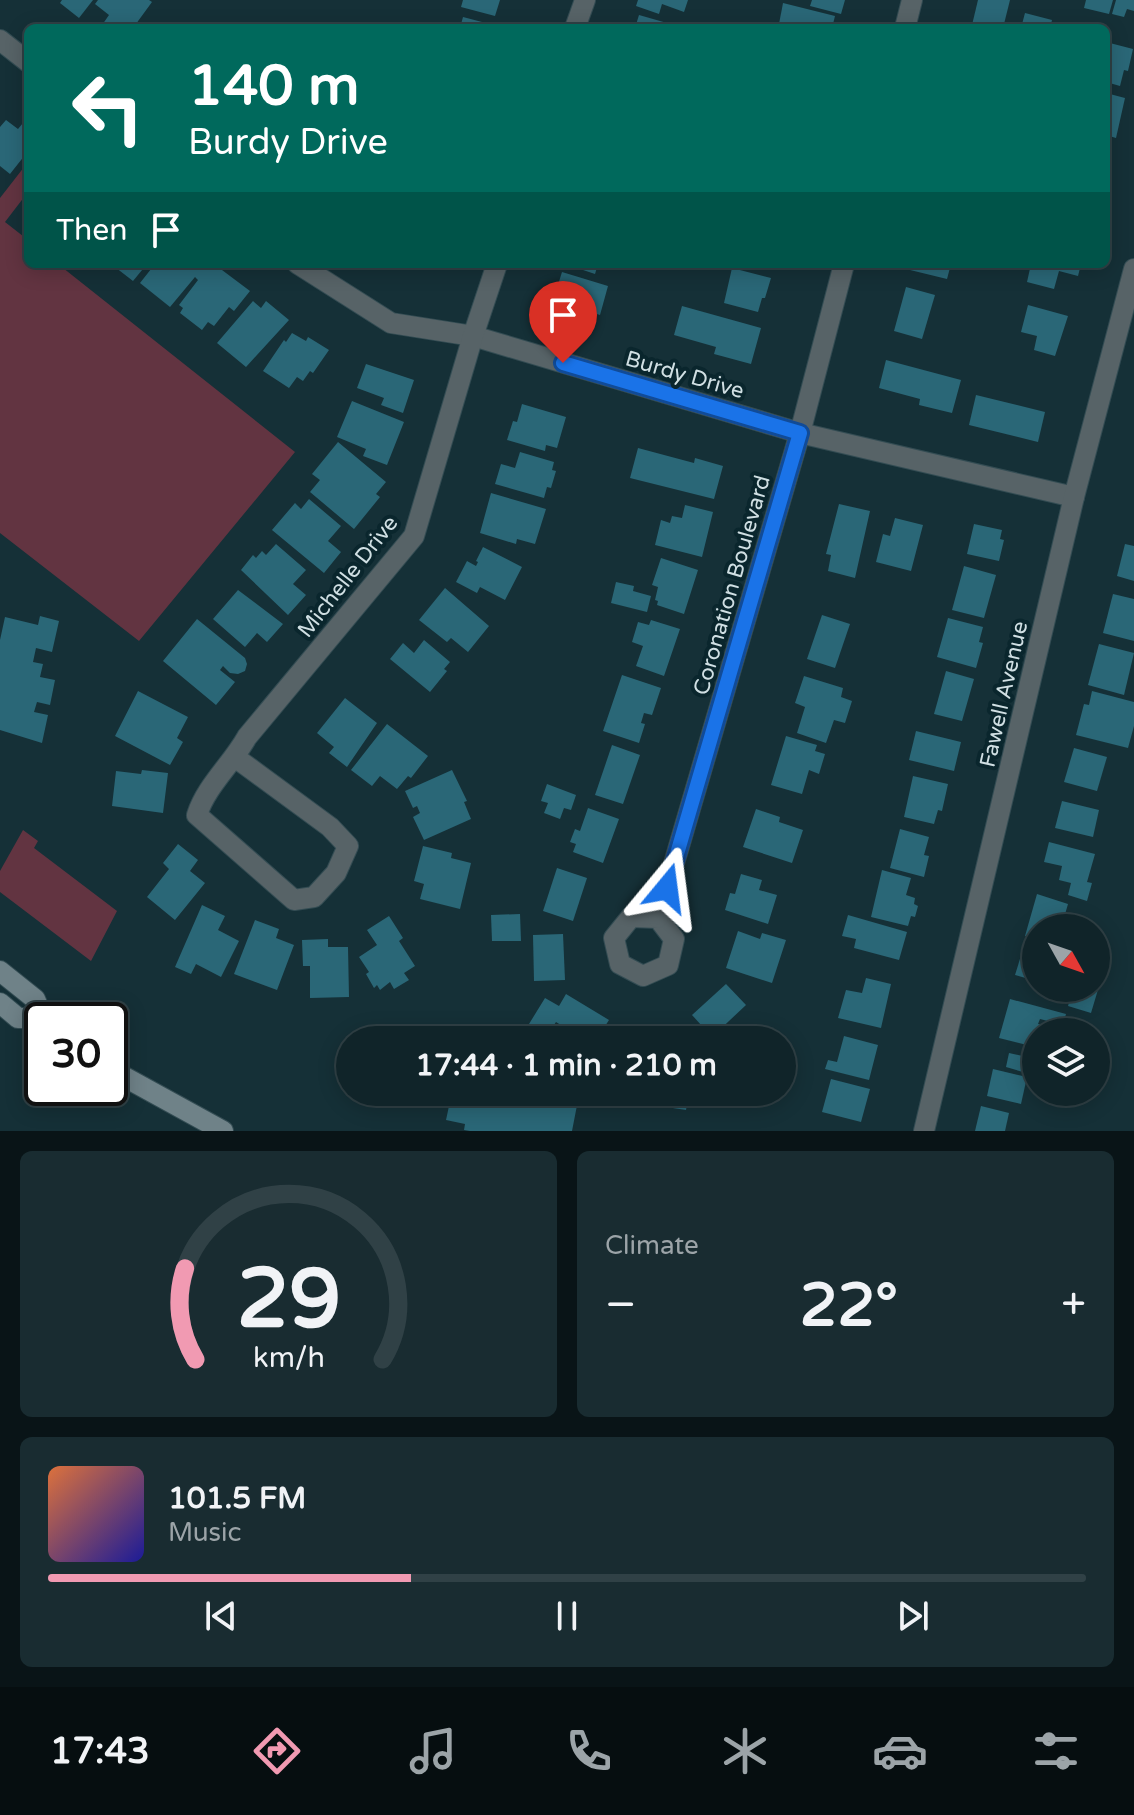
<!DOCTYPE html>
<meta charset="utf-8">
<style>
body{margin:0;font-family:"Varela Round",sans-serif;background:#192c31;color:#f1f3f6;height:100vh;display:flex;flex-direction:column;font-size:30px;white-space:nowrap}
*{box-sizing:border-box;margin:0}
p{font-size:26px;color:#9ca4a8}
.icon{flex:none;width:44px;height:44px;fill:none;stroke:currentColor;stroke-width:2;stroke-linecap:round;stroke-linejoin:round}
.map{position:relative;height:1131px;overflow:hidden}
.sheet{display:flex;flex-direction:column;gap:20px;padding:20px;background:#091417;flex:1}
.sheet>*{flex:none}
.banner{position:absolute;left:24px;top:24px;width:1086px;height:244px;border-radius:12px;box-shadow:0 4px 20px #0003,0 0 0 2px #304146;background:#00695c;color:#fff;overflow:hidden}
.needle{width:52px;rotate:130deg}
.buttons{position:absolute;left:1022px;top:914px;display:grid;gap:16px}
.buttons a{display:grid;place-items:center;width:88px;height:88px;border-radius:50%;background:#102429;box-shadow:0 4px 20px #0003,0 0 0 2px #304146;font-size:40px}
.speed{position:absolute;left:24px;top:1002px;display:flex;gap:16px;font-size:40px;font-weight:700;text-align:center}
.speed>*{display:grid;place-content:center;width:104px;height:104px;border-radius:50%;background:#102429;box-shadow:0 4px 20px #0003,0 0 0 2px #304146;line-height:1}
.speed .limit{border:4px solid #111;border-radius:12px;background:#fff;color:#111}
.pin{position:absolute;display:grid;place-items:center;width:68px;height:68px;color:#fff;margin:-82px -34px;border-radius:50% 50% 50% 0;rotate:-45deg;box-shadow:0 0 8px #0007}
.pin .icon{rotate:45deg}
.me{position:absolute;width:88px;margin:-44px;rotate:16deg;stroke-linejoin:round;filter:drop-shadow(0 0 6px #0008)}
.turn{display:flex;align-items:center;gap:28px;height:168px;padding:0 32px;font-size:36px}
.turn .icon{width:104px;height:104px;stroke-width:2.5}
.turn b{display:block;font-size:56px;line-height:68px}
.then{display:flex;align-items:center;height:76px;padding:0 32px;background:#0003;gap:16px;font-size:30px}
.big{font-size:60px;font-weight:700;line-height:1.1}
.sheet .card{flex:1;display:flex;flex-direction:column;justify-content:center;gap:12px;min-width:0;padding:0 28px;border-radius:12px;background:#192c31}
.sheet .dial{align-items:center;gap:0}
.dial svg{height:208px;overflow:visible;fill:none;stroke:#304146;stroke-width:7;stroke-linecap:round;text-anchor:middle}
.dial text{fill:#f1f3f6;stroke:none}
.song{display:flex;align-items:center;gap:24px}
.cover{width:96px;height:96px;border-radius:12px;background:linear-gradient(135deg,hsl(20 70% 55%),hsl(240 70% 35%))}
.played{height:8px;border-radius:4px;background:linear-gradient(90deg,#f19ab2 35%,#304146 35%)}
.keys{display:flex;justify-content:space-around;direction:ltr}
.heat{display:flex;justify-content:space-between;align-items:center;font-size:44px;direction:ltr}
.sheet .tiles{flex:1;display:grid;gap:20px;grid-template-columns:1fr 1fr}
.card:last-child{grid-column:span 2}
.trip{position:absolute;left:336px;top:1026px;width:460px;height:80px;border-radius:40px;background:#102429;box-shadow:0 4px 20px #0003,0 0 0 2px #304146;font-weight:700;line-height:80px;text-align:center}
.menu{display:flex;height:128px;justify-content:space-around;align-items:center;background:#060e10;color:#9ca4a8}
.menu .icon{width:56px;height:56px}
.menu .current{color:#f19ab2}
.menu b{font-size:36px;color:#f1f3f6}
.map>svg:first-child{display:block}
.green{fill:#623441}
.building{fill:#2a6777}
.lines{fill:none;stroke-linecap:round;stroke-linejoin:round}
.minor-casing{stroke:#334c53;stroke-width:22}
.secondary-casing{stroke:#334c53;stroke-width:22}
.minor{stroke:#576367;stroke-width:20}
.secondary{stroke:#6f8288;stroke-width:20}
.route-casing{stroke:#114b97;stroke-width:20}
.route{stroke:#1a73e8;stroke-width:14}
.labels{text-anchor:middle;stroke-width:8;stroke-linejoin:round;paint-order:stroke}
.street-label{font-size:22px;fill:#d0dfe3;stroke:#0a262d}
</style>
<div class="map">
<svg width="1134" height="1131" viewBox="0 0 1134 1131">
<rect width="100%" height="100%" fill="#153037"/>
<g class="green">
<polygon points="28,162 28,192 5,222 28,240 28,264 58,264 295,452 139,641 0,533 0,198"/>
<polygon points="23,830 38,841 34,848 117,911 91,961 0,892 0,871"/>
</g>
<g class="building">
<polygon points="62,0 93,0 79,18 60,3"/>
<polygon points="98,0 149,0 152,2 133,28 100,28 109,15 95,4"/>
<polygon points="463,0 500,0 495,16 461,7"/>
<polygon points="638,0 688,0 684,12 662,4 659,14 636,6"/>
<polygon points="812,0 845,0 841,14 810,6"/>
<polygon points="978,0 1010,0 1003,28 972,25"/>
<polygon points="1086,0 1113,0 1109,14 1084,8"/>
<polygon points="1116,0 1134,0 1134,11 1127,9 1124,17 1112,14"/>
<polygon points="783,3 835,16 832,28 796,28 779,24"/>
<polygon points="1025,13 1052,20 1050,28 1021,28"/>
<polygon points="639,15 681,27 681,28 635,28"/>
<polygon points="463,17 501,27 500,28 460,28"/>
<polygon points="1106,42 1133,49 1128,71 1124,70 1120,86 1106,82"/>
<polygon points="1106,93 1125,98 1116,138 1106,135"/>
<polygon points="28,117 28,158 25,155 10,174 0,166 0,127 6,120 18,129"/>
<polygon points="111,264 147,264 133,281"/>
<polygon points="155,264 214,264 250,291 234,311 229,307 214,326 208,322 202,330 180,313 183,308 179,305 198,280 195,277 170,307 140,283"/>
<polygon points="565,264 598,264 595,274"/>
<polygon points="911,264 951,264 947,279 910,270"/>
<polygon points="1031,264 1081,264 1078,276 1059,271 1054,289 1027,282"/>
<polygon points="732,268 771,278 765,298 762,298 758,312 724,303"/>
<polygon points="562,272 608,286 600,315 587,311 585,318 573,314 572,318 546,310 553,286 557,288"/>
<polygon points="906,287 935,295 922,339 894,331"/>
<polygon points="253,301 261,308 266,301 289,320 246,367 217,343"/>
<polygon points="1028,305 1068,316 1055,356 1034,350 1037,336 1021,332"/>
<polygon points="682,306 761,328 751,364 714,354 716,347 674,335"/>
<polygon points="292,333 306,341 308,337 329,350 313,373 310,371 303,381 297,377 289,388 263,371 284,340 286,342"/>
<polygon points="886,360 961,380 952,413 919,405 920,399 879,388"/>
<polygon points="366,364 414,380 403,413 381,405 384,398 357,388"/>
<polygon points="976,395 1045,412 1038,442 969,425"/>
<polygon points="352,401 404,422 387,465 363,456 366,449 337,437"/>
<polygon points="522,404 566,417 557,448 546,445 545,451 507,440 513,421 517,422"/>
<polygon points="338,442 386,482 376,494 380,497 354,529 310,492 320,480 312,474"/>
<polygon points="638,448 694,463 695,458 723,466 714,499 630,478"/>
<polygon points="520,452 554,462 552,470 556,471 551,488 547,487 544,498 495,484 501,464 515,468"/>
<polygon points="491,493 546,509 535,544 517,539 516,544 480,533"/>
<polygon points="309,499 341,526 328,541 341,552 324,573 272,530 295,503 301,509"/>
<polygon points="839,504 870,511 855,578 828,571 831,555 826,554"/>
<polygon points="685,505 713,512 702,557 655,545 661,520 670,523 672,516 682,518"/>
<polygon points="895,518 923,525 911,571 876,562 883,534 890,536"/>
<polygon points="974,524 1002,530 1000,539 1004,540 999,561 967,554"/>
<polygon points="276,544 306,570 293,584 306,595 288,615 241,570 253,555 256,558 262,551 266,555"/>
<polygon points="1125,544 1134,546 1134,581 1117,576"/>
<polygon points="483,547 522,567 505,600 480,587 477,593 456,582 467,561 476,566 478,562 476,561"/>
<polygon points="661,558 698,570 684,614 657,605 658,601 655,600 658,587 652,585"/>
<polygon points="964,566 996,575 984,618 952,610"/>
<polygon points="616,582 634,586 633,591 651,596 647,612 611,603"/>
<polygon points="445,588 489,626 468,652 451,638 447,642 419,620"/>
<polygon points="238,590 283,624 267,642 257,633 245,647 213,619"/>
<polygon points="1113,594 1134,599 1134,641 1103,633"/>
<polygon points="822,615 850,624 835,668 807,659"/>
<polygon points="40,616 59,621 52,652 36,648 33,662 43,664 40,677 55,680 50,705 37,702 34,712 48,715 42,743 0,730 0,640 5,617 38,625"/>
<polygon points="948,618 983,627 979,642 983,643 976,668 937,657"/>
<polygon points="197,619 245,658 247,664 245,671 238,674 230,673 223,666 220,670 235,682 216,705 163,661"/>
<polygon points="651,620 680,629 664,676 636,666 643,646 632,642 638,622 649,625"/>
<polygon points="424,640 450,662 444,669 447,671 430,692 390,659 403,643 414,653"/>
<polygon points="1099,644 1134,653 1124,695 1088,685"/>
<polygon points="946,671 974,679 962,721 934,714"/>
<polygon points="622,675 661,688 652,715 644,713 641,723 645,724 639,743 603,731"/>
<polygon points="804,676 843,688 841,697 852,701 845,723 834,720 826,743 797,733 805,707 795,703"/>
<polygon points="138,691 188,717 177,738 183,742 170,765 115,736"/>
<polygon points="1092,691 1134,702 1134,726 1128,748 1076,735 1084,704 1089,705"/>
<polygon points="345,698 377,723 347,767 329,753 334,747 317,733"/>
<polygon points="387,724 428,756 411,778 408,776 397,789 380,776 372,786 351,770"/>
<polygon points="916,731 961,742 954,771 909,760"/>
<polygon points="786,736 817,745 815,751 825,754 819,774 809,770 802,794 771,785"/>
<polygon points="612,745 640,755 623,804 595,795"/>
<polygon points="1074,748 1107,757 1097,791 1064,782"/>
<polygon points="142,770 168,773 163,813 112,806 116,771 141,774"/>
<polygon points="452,770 467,801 464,802 471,819 424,840 413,817 420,813 417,806 413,808 405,791"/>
<polygon points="913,776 948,784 942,811 938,810 934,824 904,817"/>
<polygon points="547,784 576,795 571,810 564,808 560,819 544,813 548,803 541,801"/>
<polygon points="1062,801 1099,810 1093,837 1055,828"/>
<polygon points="588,808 619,819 603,863 573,852 576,844 570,842 575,829 580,831"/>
<polygon points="756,809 780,817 779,822 803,830 792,863 743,847"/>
<polygon points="900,829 929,837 924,855 929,856 924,877 890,868"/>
<polygon points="1049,842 1095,854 1087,882 1092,883 1087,901 1068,895 1071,883 1059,880 1062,866 1044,862"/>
<polygon points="178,844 198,860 190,871 205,883 175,920 147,897 169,869 163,863"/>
<polygon points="423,846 452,853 451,858 471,863 460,909 420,899 424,884 414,881"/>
<polygon points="557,868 587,878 573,921 543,911"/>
<polygon points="882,870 911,878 906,895 915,898 914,904 918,906 915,917 911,916 908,926 871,917"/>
<polygon points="741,874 762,880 759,890 777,895 768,924 725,910 730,893 735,894"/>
<polygon points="1037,894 1068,904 1061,928 1036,928 1036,939 1025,936"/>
<polygon points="202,905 225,916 218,930 239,941 221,977 196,964 191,974 175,967"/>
<polygon points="520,914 521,941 492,941 491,915"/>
<polygon points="848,915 907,932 899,960 854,948 856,939 842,936"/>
<polygon points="389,916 403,938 399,941 415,966 404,973 409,980 394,989 390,982 380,990 377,985 374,988 366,974 369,972 359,957 377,945 367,930"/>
<polygon points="255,920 279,929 276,938 294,945 277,990 234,974"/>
<polygon points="738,931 760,939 762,933 786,940 772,983 726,968"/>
<polygon points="563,934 565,980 534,981 533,935"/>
<polygon points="328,939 328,947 348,947 349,997 310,998 310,966 303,966 302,940"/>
<polygon points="1024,946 1036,950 1036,981 1015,975"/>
<polygon points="866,978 891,984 881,1028 838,1018 846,990 862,993"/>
<polygon points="1096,982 1100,983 1091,1013 1068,1006 1073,988 1096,988"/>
<polygon points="726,984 746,1005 712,1037 692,1015"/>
<polygon points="566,994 609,1020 596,1040 585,1040 556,1022 547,1035 529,1024 545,998 559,1006"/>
<polygon points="1010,999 1066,1014 1063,1025 1040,1019 1038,1024 1044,1025 1042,1032 1036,1032 1036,1039 1033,1038 1031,1046 999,1038"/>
<polygon points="630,1025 680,1029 679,1040 628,1040"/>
<polygon points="844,1036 878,1045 869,1080 825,1069 828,1060 837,1062"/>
<polygon points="1009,1053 1036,1059 1036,1076 1006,1067"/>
<polygon points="993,1069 1027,1077 1021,1104 987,1096"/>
<polygon points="831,1079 870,1089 861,1122 822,1112"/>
<polygon points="452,1092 547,1092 546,1096 563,1099 564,1093 579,1095 572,1131 470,1131 464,1130 465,1124 446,1120"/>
<polygon points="635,1092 689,1092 686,1110 633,1102"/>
<polygon points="981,1106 1009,1113 1005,1131 975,1131"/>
</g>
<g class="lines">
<defs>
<g id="minor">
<polyline points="575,28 585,0"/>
<polyline points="905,28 912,0"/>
<polyline points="0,40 28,62"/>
<polyline points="298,264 391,323 473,336 800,433 1074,497"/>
<path d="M236 758 330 827 348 846 336 873 314 897 294 900 197 815C206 786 232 764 247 737L414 536 473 336 497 264"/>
<polygon points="631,917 658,918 674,939 668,965 643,976 620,964 614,938"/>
<polyline points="658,918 800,433 844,264"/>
<polyline points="924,1131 1074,497 1134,269"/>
</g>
<g id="secondary">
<polyline points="0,971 35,999 44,1020"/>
<polyline points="0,1003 18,1018 42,1018"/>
<polyline points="110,1069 223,1131"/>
</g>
</defs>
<use href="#minor" class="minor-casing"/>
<use href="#secondary" class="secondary-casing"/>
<use href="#minor" class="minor"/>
<use href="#secondary" class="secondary"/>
</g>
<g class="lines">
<defs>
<polyline id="route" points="563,363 800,433 667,888"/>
</defs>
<use href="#route" class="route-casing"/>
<use href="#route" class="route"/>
</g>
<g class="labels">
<g class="street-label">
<text transform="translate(685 374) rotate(16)" y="8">Burdy Drive</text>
<text transform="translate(347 576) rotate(-52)" y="8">Michelle Drive</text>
<text transform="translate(731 585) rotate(-74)" y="8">Coronation Boulevard</text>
<text transform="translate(1003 694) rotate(-77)" y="8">Fawell Avenue</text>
</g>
</g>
</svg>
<div class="buttons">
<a><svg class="needle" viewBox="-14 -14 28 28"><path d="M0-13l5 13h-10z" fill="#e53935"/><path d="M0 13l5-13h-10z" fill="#9ca4a8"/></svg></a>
<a><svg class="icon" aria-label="layers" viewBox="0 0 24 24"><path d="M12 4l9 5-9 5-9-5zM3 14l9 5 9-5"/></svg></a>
</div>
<div class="speed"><div class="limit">30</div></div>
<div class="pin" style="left:563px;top:363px;background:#d93025"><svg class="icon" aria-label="arrive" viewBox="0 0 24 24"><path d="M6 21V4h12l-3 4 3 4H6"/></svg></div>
<svg class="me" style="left:667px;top:888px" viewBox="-20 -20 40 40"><path d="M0-17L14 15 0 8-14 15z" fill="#1a73e8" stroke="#fff" stroke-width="4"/></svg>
<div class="trip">17:44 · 1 min · 210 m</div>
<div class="banner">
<div class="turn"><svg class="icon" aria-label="left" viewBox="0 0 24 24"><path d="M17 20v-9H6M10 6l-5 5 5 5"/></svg><div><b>140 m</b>Burdy Drive</div></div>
<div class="then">Then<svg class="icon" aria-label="arrive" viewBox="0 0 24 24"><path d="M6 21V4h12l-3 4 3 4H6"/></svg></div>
</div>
</div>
<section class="sheet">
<div class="tiles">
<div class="card dial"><svg viewBox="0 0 100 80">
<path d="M14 69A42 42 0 1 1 86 69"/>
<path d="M14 69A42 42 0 0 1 10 34" stroke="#f19ab2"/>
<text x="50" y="56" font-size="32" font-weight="700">29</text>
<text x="50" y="72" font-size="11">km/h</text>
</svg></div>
<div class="card"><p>Climate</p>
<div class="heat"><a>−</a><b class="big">22°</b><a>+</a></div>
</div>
<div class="card">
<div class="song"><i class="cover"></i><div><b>101.5 FM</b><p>Music</p></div></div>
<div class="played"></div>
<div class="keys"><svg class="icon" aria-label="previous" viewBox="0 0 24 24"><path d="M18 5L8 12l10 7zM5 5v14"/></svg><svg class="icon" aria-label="pause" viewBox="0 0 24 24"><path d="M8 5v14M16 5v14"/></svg><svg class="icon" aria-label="next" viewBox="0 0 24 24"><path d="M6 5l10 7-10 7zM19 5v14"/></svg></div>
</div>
</div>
</section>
<nav class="menu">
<b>17:43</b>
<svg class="icon current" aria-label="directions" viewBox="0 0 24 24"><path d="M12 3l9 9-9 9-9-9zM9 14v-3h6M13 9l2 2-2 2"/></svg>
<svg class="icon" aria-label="music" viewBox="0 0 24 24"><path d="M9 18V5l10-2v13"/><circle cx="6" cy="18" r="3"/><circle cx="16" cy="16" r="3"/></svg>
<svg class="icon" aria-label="phone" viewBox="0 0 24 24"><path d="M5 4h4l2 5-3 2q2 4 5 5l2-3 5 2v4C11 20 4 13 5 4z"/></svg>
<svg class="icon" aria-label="climate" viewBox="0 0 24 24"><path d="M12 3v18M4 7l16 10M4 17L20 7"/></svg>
<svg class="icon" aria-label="car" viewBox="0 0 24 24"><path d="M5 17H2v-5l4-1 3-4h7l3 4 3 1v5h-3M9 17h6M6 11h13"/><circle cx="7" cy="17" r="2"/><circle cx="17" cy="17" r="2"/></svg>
<svg class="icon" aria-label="filters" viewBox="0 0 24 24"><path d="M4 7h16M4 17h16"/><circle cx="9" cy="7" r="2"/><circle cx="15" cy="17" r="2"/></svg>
</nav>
